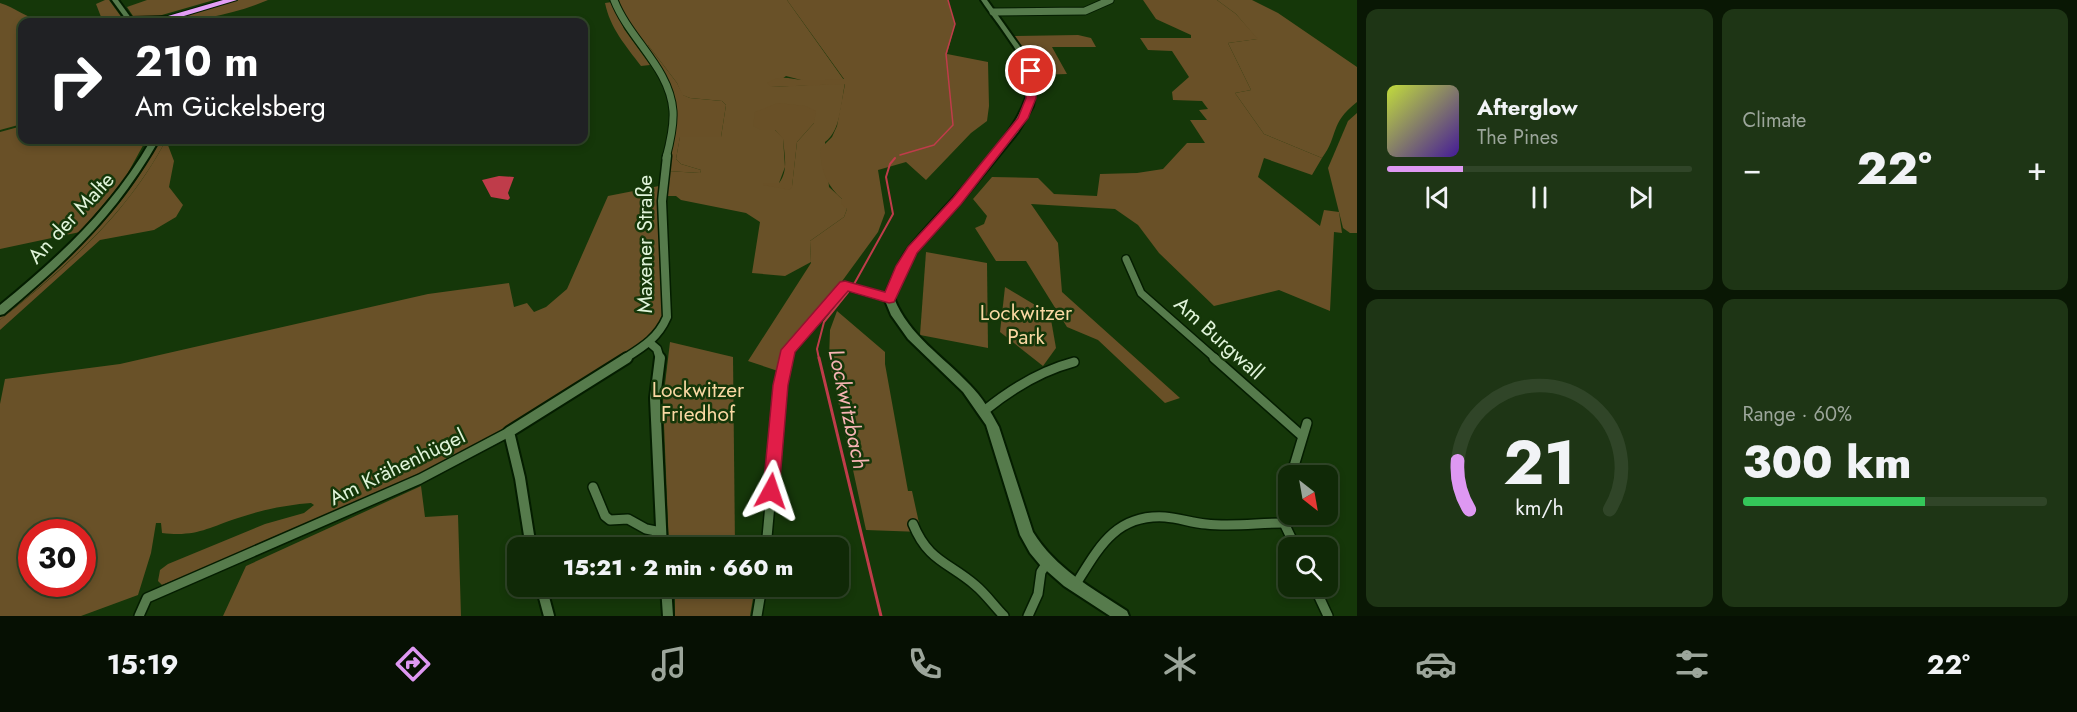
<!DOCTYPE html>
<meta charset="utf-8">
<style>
body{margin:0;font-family:Jost,sans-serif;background:#1e3515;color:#f1f3f6;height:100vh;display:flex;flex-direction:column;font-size:22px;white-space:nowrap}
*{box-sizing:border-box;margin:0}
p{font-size:20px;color:#9ca69b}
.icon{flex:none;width:33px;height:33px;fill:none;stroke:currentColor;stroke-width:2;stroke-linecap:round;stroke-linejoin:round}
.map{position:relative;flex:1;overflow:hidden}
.side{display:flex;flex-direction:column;gap:9px;padding:9px;background:#091704;width:720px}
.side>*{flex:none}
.guide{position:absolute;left:18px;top:18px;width:570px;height:126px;border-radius:12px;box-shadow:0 3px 9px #0003,0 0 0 2px #304528;background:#202124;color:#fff;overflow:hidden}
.needle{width:39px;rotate:149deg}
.buttons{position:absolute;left:1278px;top:465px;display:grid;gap:12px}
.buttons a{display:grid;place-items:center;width:60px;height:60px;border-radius:12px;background:#102907;box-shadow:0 3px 9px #0003,0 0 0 2px #304528;font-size:30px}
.speed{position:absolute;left:18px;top:519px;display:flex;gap:12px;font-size:30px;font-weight:700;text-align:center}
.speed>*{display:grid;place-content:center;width:78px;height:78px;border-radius:50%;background:#102907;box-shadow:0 3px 9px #0003,0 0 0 2px #304528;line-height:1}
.speed .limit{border:9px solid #d22;background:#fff;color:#111}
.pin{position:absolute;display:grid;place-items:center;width:51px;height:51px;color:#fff;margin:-26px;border:3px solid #fff;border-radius:50%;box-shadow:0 2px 6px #0007}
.me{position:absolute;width:66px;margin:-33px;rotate:5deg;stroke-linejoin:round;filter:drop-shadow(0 0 4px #0008)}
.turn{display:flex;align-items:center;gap:21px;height:126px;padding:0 18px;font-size:27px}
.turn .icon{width:78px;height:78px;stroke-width:2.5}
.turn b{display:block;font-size:42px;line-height:51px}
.big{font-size:45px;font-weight:800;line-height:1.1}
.side .card{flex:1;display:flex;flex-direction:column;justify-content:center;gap:9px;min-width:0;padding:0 21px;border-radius:12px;background:#1e3515}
.side .dial{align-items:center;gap:0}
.dial svg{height:156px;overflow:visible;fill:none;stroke:#304528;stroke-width:7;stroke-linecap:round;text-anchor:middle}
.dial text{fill:#f1f3f6;stroke:none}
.song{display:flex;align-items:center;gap:18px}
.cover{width:72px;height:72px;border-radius:9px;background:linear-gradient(135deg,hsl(70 70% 55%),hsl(260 70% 35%))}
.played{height:6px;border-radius:3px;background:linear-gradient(90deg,#de98f2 25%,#304528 25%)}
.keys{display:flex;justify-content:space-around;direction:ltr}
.heat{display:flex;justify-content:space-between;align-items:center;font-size:33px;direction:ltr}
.charge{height:9px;border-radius:4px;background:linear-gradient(90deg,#34c759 60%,#304528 0)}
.side .tiles{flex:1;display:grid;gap:9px;grid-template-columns:repeat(2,1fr)}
.trip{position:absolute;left:507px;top:537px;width:342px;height:60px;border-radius:12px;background:#102907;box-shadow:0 3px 9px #0003,0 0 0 2px #304528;font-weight:800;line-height:60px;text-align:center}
.tabs{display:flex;height:96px;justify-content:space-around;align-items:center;background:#061003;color:#9ca69b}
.tabs .icon{width:42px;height:42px}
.tabs .on{color:#de98f2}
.tabs b{font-size:27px;color:#f1f3f6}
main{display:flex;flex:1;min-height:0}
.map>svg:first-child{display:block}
.green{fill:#695128;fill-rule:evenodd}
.forest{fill:#695027}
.water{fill:#bf3c4a}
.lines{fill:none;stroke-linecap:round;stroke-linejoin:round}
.stream-far2{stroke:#bf3c4a;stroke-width:1.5}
.stream-far1{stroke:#bf3c4a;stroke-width:2}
.stream{stroke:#bf3c4a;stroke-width:3}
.minor-far1-casing{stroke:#041d00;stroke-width:10}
.minor-casing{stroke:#041d00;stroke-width:12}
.tertiary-far2-casing{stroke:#041d00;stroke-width:9}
.tertiary-far1-casing{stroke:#041d00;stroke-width:11}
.tertiary-casing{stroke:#041d00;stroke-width:14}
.secondary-casing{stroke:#041d00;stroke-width:4}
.motorway-casing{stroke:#041d00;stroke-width:2}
.minor-far1{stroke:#567b4c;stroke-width:7}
.minor{stroke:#567b4c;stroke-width:9}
.tertiary-far2{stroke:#567b4c;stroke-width:7}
.tertiary-far1{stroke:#567b4c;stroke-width:8}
.tertiary{stroke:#567b4c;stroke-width:10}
.secondary{fill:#567b4c;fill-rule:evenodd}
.motorway{fill:#e39ef6;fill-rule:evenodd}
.route{fill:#e11d48;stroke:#92132f;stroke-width:1.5}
.labels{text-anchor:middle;stroke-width:5;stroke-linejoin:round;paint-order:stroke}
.street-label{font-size:21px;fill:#e0f4da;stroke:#153709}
.park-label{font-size:21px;fill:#fad8a3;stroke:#153709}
.water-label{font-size:22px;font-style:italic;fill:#f6b3b3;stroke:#153709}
</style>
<main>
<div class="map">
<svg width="1357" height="616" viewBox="0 0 1357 616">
<rect width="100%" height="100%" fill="#153709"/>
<g class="green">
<polygon points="105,0 109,0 125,22 103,22 96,4"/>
<polygon points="147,0 214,0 155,17 133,16 127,7"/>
<path d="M236 0H268C235 14 196 22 161 22Z"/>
<path d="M619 0H787L844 80H801L786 76 771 87 845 83C841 102 841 131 825 142L829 187 842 199 847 209 844 217 810 241 811 262 785 276 752 273 760 222 746 213 681 200 676 196H667V171L700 173 701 170 681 164 676 159 680 136 721 137 726 105 722 101 690 98 682 95 677 83 648 45 643 46 621 11ZM814 123 797 142 792 186 790 189 764 183H779L785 167 783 138 775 130Z"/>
<path d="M1217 0H1252L1278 13 1357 67V102C1329 124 1339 135 1322 158L1264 134 1235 93 1251 90 1228 43 1257 39 1236 14Z"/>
<path d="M0 3C16 8 27 18 43 22H22V124L0 130Z"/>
<polygon points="1357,113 1357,233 1350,233 1343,228 1328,168 1348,121"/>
<path d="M159 140H166C126 216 66 266 0 320V316C61 266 125 213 159 140Z"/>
<path d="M659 186 664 296 662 319 648 339 463 454 250 550 162 585 158 581 160 570 168 564 265 524 304 513 314 505 311 503C286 505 261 510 238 518 207 528 197 537 162 533L161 523H156L151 553 138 595 81 616H0V404L5 379 120 364 428 294 509 283 514 307 527 303 534 312 546 307 567 289 608 196ZM32 532H82V584H32Z"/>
<polygon points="926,252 987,263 988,348 920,335"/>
<polygon points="1005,287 1050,314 1056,348 1043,366 1000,332"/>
<polygon points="837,311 885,352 885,364 908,491 912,491 921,532 866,530 829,359 830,330"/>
<polygon points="670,342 733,357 735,547 669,547 663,401"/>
<polygon points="421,486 425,517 458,515 461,616 223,616 246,566"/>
<polygon points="675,587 755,587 750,616 675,616"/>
</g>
<g class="forest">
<path d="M787 0H948L955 24 947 54 988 62 989 106 987 121 971 133 926 180 906 162 878 170 885 213 878 232 840 284 784 349 778 371 748 361 811 263 810 241 844 217 847 209 841 204 842 199C827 186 819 168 821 148L832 137 837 126 845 84 771 87 767 83C781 74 789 79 804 80 817 80 831 80 844 79Z"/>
<polygon points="1143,0 1217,0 1236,14 1258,39 1228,43 1251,90 1235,93 1264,134 1322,158 1312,175 1264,158 1258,177 1320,226 1324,210 1339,212 1342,233 1334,232 1330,311 1279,290 1214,306 1159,253 1138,225 1115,209 1031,204 1058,243 1062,292 1180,398 1165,403 1098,340 1067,327 1026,261 996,261 975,228 984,224 987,216 973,199 992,177 1038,178 1054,194 1097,196 1100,174 1137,173 1163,169 1187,143 1205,143 1190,120 1207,120 1199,110 1208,109 1202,101 1173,100 1172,92 1189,77 1172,51 1148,50 1140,38 1191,38 1191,35 1156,19"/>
<path d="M612 2 624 29 650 65 641 66C626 46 610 28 605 3Z"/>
<polygon points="1078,35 1091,38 1096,47 1052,47 1067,74 1037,75 1036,68 1011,36"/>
<polygon points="648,45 677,83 683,95 690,98 722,101 726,105 721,137 680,137 676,159 681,164 701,170 700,173 667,171 673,99 672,88 643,46"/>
<path d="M778 103 805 106 816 111 814 123 797 142 792 187 790 190 763 185 764 183H779C789 171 784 153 783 139L775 130H761L753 126 755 112Z"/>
<polygon points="22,126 22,140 146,140 124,180 80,232 0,249 0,132"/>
<path d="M166 140 174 161 169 187 183 205 176 217 154 230 100 240 0 330V320C66 267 126 216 166 140Z"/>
</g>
<polygon class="water" points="499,176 514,177 508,193 510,198 508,200 491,197 482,180"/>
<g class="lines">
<polyline class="stream-far2" points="900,155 934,145 953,125 946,54 955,24 948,0"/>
<polyline class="stream-far1" points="819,359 817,349 824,322 853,286 893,214 886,177 890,164 895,158"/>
<polyline class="stream" points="819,358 881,616"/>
<defs>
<g id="minor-far1">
<polyline points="1126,259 1141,293 1216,359"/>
<polyline points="787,359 789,350 845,286 889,298"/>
</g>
<g id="minor">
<polyline points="1214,358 1301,435"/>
<path d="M984 411C1011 389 1040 371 1074 362"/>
<polyline points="1291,476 1307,423"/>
<polyline points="1288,484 1284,523 1296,548"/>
<polyline points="593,487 605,516 610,520 628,519 646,529 661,532"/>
<path d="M913 524C928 561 948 562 975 585 986 594 994 606 1004 616"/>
<polyline points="766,548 781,385 787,358"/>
<path d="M1076 584C1099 547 1116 514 1165 517 1179 518 1192 523 1206 524 1232 527 1258 523 1284 523"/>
<polyline points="1314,586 1328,616"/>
<polyline points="139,616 147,598 420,479 509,432"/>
<polyline points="757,616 762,586"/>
<polyline points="1028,616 1038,594 1041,572 1047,563"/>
</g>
<g id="tertiary-far2">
<path d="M614 0C629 39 670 68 673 111 674 127 670 143 666 158"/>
<polyline points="993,12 1085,11 1110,0"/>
</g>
<g id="tertiary-far1">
<polyline points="650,343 657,349 660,359"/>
<path d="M624 359C643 347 658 338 667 317L662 201 667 156"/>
</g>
<g id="tertiary">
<polyline points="660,358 655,398 662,548"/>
<polyline points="531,548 520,478 509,432 627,358"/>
<polyline points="541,586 549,616"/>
<polyline points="666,586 668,616"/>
</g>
<g id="secondary">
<polygon points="112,0 118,0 134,22 128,22"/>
<path d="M981 0H987L1031 62 1037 79 1033 106 1018 132 960 203 916 252 907 267 894 298C909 336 943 356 970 385 982 397 991 412 999 427L1033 532C1055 568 1092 588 1127 611L1129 616H1110L1064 586 1040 565 1030 553 1020 535 986 425 963 392 908 339 891 315 884 298C891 281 897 264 908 249 935 213 1037 122 1028 77 1024 55 994 20 981 0Z"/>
<path d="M151 140H159C118 213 67 261 4 314L0 315V305C60 256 112 208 151 140Z"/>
</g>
<polygon id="motorway" points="223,0 237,0 164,22 129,22 125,20 130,17 168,16"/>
</defs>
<use href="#minor-far1" class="minor-far1-casing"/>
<use href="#minor" class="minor-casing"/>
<use href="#tertiary-far2" class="tertiary-far2-casing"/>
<use href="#tertiary-far1" class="tertiary-far1-casing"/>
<use href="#tertiary" class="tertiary-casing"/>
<use href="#secondary" class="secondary-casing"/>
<use href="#motorway" class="motorway-casing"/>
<use href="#minor-far1" class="minor-far1"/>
<use href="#minor" class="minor"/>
<use href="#tertiary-far2" class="tertiary-far2"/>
<use href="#tertiary-far1" class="tertiary-far1"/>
<use href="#tertiary" class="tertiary"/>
<use href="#secondary" class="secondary"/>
<use href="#motorway" class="motorway"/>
</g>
<polygon class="route" points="1031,68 1036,71 1036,98 1028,118 961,204 917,253 894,302 889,303 848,291 795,352 788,385 779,491 777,496 771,499 765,496 763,491 773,385 781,350 840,282 845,281 885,292 896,266 908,247 953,198 1018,118 1026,98 1026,71"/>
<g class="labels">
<g class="street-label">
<text transform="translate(71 218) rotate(-47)" y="7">An der Malte</text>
<text transform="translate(645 244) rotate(-90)" y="7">Maxener Straße</text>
<text transform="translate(1219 338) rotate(42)" y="7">Am Burgwall</text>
<text transform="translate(397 467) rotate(-26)" y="7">Am Krähenhügel</text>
</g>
<g class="park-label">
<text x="1026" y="320">Lockwitzer<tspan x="1026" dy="24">Park</tspan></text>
<text x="698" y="397">Lockwitzer<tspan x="698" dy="24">Friedhof</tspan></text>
</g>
<g class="water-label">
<text transform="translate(849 409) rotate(78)" y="8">Lockwitzbach</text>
</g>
</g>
</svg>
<div class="buttons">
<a><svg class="needle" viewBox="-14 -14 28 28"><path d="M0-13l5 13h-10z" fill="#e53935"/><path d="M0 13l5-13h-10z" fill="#9ca69b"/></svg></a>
<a><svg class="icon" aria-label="search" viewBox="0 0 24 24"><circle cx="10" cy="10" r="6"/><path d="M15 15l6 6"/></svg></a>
</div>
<div class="speed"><div class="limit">30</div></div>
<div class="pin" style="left:1031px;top:71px;background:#d93025"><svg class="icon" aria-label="arrive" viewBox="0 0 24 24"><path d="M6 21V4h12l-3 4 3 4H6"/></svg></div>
<svg class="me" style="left:771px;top:491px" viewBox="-20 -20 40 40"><path d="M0-17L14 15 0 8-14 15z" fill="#e11d48" stroke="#fff" stroke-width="4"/></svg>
<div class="trip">15:21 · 2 min · 660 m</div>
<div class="guide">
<div class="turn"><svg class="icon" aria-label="right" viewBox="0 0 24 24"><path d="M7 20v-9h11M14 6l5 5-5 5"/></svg><div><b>210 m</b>Am Gückelsberg</div></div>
</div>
</div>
<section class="side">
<div class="tiles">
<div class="card">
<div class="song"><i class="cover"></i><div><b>Afterglow</b><p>The Pines</p></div></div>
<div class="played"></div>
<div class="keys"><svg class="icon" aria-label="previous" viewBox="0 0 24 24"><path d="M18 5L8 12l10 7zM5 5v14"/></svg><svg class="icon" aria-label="pause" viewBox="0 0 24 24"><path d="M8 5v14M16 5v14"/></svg><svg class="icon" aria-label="next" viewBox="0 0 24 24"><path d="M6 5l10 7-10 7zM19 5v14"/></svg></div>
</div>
<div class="card"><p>Climate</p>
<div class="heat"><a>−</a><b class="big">22°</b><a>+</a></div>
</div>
<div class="card dial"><svg viewBox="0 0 100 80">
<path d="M14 69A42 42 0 1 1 86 69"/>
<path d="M14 69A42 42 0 0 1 8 44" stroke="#de98f2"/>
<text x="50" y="56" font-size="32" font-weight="700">21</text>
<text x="50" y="72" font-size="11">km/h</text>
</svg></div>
<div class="card"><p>Range · 60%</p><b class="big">300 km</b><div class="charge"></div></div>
</div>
</section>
</main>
<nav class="tabs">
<b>15:19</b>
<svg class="icon on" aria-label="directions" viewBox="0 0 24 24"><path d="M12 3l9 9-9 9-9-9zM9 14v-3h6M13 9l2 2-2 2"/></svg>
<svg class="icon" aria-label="music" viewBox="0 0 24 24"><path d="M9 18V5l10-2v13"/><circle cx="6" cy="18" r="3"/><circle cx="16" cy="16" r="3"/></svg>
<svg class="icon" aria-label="phone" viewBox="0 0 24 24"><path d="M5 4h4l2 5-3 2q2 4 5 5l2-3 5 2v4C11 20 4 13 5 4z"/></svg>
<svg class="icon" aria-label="climate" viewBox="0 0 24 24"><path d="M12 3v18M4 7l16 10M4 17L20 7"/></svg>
<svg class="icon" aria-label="car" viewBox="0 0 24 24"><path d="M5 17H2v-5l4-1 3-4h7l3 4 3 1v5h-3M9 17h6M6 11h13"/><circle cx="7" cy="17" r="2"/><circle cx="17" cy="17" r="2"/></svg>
<svg class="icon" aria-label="filters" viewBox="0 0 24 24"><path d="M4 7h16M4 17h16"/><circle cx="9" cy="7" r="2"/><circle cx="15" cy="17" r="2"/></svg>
<b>22°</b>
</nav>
